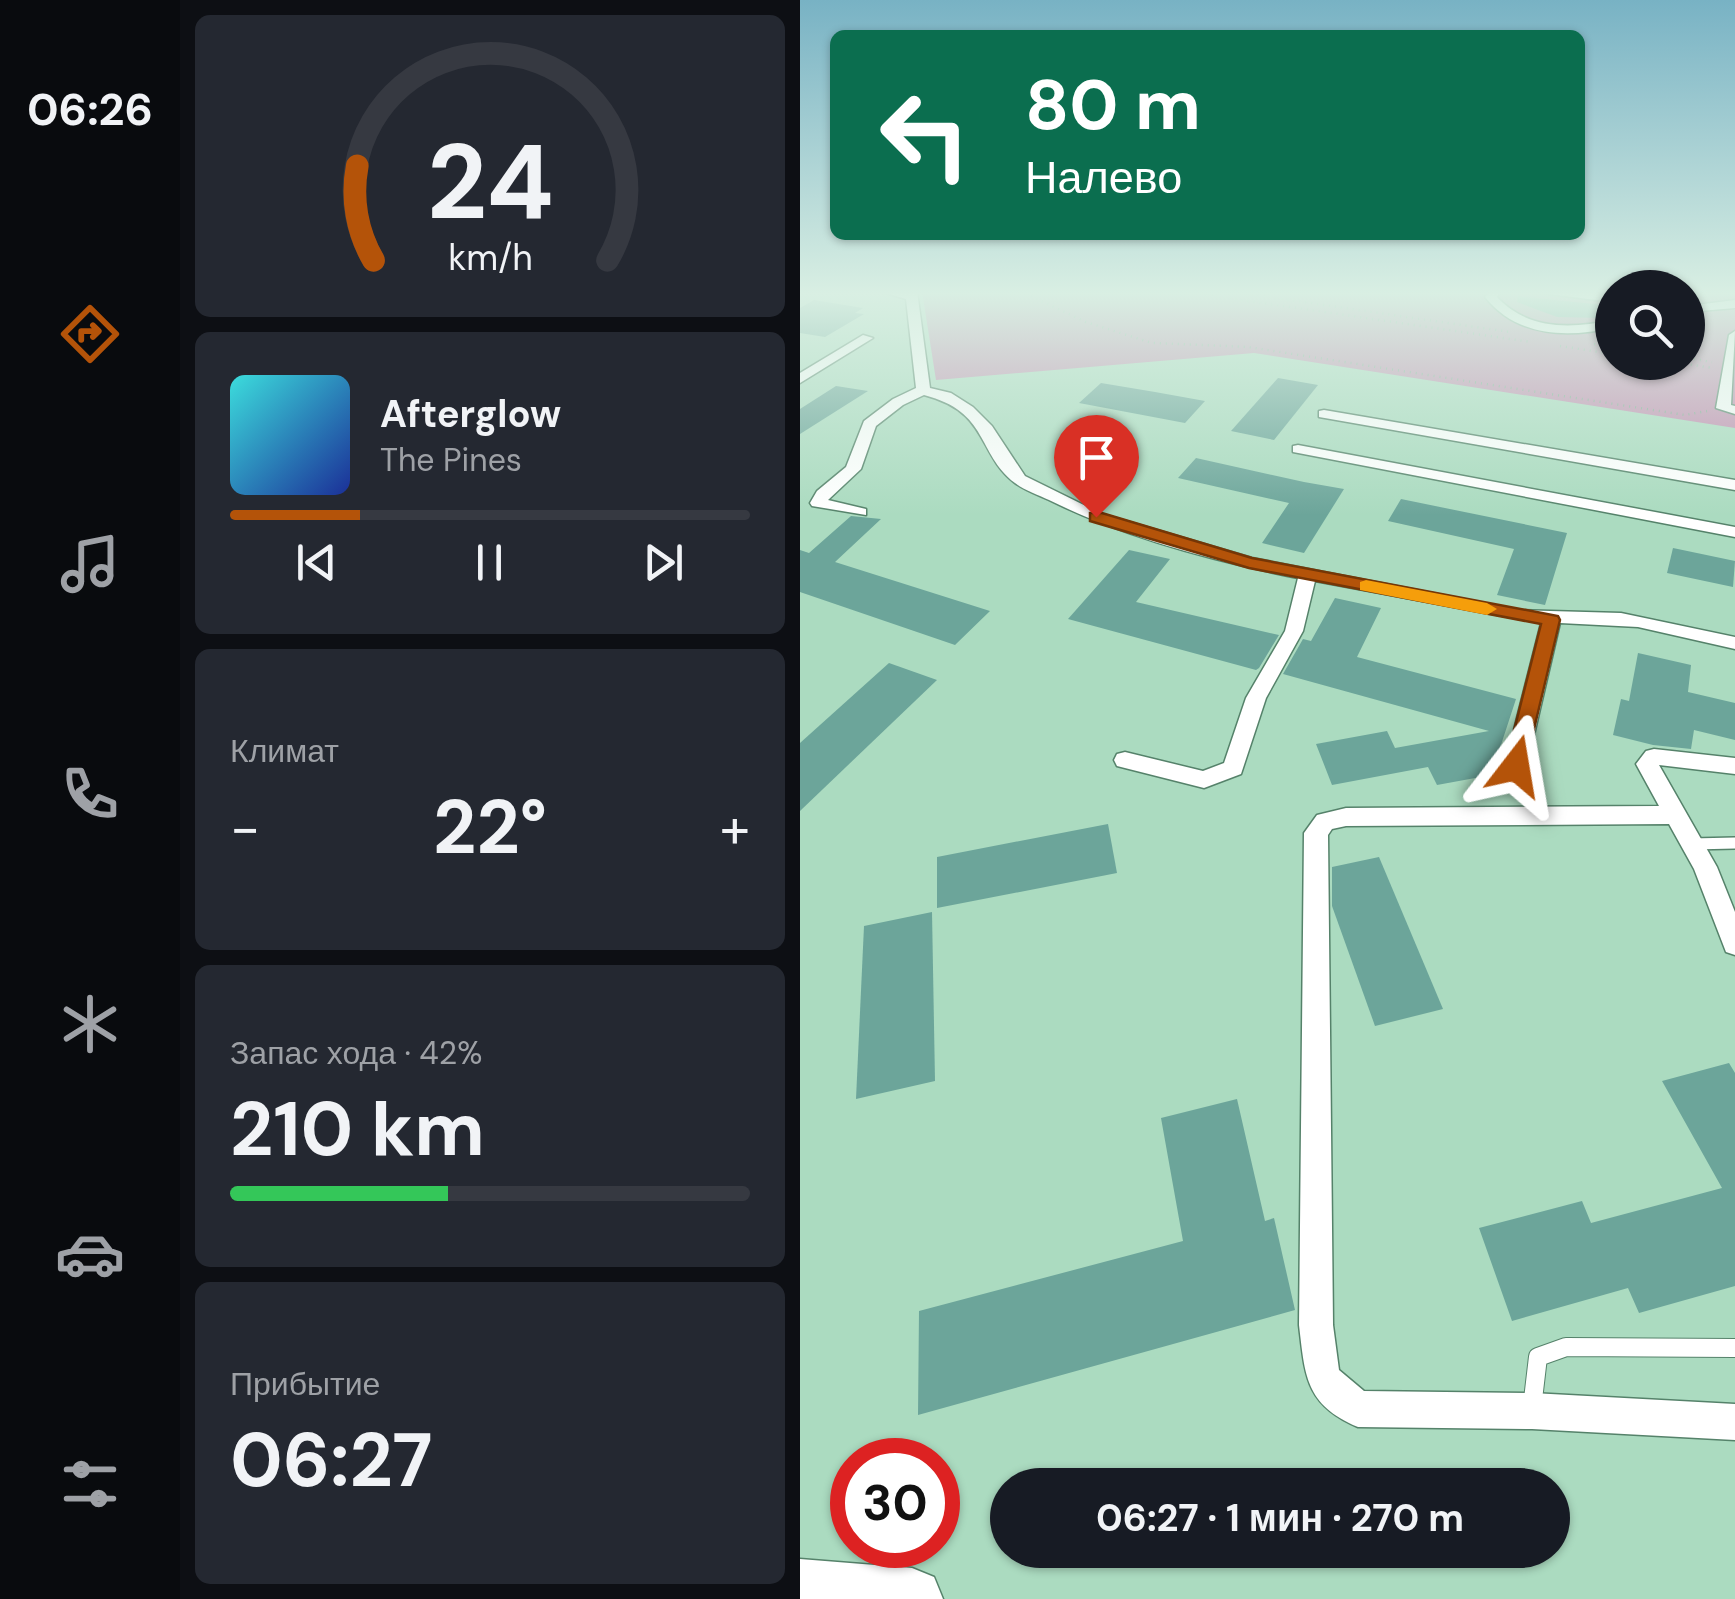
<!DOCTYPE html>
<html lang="ru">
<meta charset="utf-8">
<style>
body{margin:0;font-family:"DM Sans",sans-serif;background:#242831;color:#f1f3f6;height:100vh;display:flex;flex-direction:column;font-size:38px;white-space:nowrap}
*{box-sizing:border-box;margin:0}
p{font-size:32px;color:#9ea1a6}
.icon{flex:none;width:55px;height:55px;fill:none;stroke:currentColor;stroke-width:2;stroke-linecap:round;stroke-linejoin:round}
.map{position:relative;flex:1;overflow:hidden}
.sheet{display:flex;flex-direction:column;gap:15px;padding:15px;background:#0d0f14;width:620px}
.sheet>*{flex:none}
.hud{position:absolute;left:30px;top:30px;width:755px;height:210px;border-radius:15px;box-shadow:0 2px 8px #0004;background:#0b6e4f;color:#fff;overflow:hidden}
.buttons{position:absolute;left:795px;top:270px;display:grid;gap:20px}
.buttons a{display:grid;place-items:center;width:110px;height:110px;border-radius:50%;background:#171b24;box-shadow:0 2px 8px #0004;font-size:50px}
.speed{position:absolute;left:30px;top:1438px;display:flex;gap:20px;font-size:50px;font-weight:700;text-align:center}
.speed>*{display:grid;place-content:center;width:130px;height:130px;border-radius:50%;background:#171b24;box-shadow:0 2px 8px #0004;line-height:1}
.speed .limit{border:15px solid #d22;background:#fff;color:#111}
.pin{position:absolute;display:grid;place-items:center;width:85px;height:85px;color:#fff;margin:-102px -42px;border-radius:50% 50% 50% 0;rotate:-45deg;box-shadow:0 0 10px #0007}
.pin .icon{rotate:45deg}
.me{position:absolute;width:110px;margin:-55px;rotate:14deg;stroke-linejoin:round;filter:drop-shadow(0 0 8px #0008)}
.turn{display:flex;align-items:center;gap:35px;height:210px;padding:0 30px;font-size:45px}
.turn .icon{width:130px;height:130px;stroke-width:2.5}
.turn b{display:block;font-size:70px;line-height:85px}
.big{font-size:75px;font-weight:700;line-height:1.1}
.sheet .card{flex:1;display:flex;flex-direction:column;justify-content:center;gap:15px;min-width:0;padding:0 35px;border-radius:15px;background:#242831}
.sheet .dial{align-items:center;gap:0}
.dial svg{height:260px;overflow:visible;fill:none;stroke:#363941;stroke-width:7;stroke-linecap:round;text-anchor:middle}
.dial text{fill:#f1f3f6;stroke:none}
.song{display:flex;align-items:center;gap:30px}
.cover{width:120px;height:120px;border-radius:15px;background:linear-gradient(135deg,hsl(180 70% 55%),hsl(230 70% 35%))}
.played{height:10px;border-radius:5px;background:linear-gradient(90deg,#b45309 25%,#363941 25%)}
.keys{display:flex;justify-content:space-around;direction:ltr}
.heat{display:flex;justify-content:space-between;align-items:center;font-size:55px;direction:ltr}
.charge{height:15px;border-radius:8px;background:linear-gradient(90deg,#34c759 42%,#363941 0)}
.trip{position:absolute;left:190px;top:1468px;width:580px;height:100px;border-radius:50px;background:#171b24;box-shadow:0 2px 8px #0004;font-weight:700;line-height:100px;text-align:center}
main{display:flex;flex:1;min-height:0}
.tabs{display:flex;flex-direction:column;width:180px;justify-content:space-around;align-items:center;background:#090b0e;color:#9ea1a6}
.tabs .icon{width:70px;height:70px}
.tabs .active{color:#b45309}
.tabs b{font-size:45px;color:#f1f3f6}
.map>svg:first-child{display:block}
.green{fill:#c48db1}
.building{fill:#6ca59a}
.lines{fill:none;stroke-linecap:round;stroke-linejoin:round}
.service-far1-casing{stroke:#55826a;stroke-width:14}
.service-casing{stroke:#55826a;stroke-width:20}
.minor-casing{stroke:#55826a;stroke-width:3}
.primary-casing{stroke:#55826a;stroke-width:3}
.path{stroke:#80a791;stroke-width:2.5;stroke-dasharray:1 5;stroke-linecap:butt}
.service-far1{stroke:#fff;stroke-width:11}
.service{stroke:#fff;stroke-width:18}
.minor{fill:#fff;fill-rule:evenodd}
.primary{fill:#fff;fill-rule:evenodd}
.route{fill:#b45309;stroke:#753606;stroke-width:2.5}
.slow{fill:#f59e0b}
</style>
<main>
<nav class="tabs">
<b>06:26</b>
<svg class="icon active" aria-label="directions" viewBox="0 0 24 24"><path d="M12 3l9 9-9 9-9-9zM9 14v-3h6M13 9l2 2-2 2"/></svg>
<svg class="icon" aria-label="music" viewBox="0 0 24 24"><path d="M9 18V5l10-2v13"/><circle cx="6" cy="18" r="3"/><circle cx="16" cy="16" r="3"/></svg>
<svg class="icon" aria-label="phone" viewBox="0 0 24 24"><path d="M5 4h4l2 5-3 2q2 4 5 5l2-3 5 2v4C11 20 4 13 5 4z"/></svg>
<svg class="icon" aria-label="climate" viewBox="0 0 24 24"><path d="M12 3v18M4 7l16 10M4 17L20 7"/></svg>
<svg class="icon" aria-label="car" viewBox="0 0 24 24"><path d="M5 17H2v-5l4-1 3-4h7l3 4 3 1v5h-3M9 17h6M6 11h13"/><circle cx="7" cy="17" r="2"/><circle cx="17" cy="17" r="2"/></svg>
<svg class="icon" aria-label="filters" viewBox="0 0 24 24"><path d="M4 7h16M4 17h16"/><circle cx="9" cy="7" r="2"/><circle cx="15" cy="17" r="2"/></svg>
</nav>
<section class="sheet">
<div class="card dial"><svg viewBox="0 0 100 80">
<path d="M14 69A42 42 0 1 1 86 69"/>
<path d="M14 69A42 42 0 0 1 9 40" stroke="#b45309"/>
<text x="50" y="56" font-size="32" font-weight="700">24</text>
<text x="50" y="72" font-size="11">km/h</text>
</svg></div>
<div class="card">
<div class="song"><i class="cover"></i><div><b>Afterglow</b><p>The Pines</p></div></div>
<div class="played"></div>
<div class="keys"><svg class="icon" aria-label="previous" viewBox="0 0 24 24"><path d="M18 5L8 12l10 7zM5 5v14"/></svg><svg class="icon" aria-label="pause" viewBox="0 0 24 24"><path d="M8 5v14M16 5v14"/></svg><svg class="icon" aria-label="next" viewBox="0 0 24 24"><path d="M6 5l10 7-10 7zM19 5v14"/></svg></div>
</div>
<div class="card"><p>Климат</p>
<div class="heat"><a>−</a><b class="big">22°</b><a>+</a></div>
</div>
<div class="card"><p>Запас хода · 42%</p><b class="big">210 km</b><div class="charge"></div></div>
<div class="card"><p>Прибытие</p><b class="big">06:27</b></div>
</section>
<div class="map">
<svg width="935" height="1599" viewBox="0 0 935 1599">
<rect width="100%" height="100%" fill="#abdbc0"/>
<polygon class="green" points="122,291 812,291 812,362 888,362 888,291 935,291 935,428 454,353 136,380"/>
<g class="building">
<polygon points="718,296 804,305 803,318 757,317 717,302"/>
<polygon points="14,300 63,308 55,313 64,314 25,337 0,333 0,308"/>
<polygon points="478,378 518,385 474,440 431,431"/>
<polygon points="301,383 355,392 405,401 385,423 279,403"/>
<polygon points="36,386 68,391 0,434 0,409"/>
<polygon points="396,458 504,482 544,489 504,553 462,543 489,503 378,478"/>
<polygon points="601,499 767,533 745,605 697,595 714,549 588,521"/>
<polygon points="51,516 81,519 35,562 190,611 155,645 0,592 0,550 9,553"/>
<polygon points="873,548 935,561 933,587 867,573"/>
<polygon points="329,550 370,559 336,602 479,635 459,668 456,670 268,619"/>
<polygon points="535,598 581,608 557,657 716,699 699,751 701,766 708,772 637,785 628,767 532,785 516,744 587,731 595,748 689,731 483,674 503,639 511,641"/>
<polygon points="838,653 891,665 888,692 935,703 935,740 894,730 891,749 853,745 813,735 821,699 829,701"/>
<polygon points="89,663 137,680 0,811 0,743"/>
<polygon points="308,824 317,873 137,908 137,857"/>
<polygon points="579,857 643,1009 575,1026 532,906 532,867"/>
<polygon points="132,912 135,1081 56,1099 64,926"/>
<polygon points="929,1063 935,1073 935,1286 839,1313 828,1288 712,1321 679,1228 782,1201 791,1223 922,1188 862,1081"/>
<polygon points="437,1099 465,1221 474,1218 495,1310 118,1415 119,1311 383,1241 361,1118"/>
</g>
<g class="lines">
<defs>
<polyline id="service-far1" points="892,844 935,843"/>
<polyline id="service" points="732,1408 738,1357 766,1347 935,1348"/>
<g id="minor">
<path d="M79 291H117L130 388 151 393 173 407 192 426 225 476 302 514 452 558 719 610 821 613 935 637V649L838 627 760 623 727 765 716 773 705 765 741 623 515 581 503 631 466 698 441 774 404 788 317 766 314 760 317 754 325 752 403 771 424 763 446 698 485 631 498 578C414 561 326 538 249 500 238 495 224 490 215 483 176 453 190 412 124 395L103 405 76 426 61 469 28 500 66 509V515L12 506 10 503 17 491 46 467 64 421 93 399 116 388 106 299Z"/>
<path d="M689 291H701L697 297C728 330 770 329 812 320V328C766 338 717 337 685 297Z"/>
<polygon points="743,291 812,295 812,302 749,294"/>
<polygon points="935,300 935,308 888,312 888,306"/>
<polygon points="935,331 931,405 935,406 935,414 916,408 929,335"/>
<polygon points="63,335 73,338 0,383 0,373"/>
<polygon points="524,410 935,480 935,490 519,417 519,411"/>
<polygon points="498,445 935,527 935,537 493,452 493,446"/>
<path d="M854 749 935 758V774L859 765 917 867 935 912V955L926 952 894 869 869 824 546 826 532 829 528 835 533 1325 539 1370 564 1391 732 1393 935 1404V1440L732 1429 558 1427C505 1405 505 1375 499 1325L504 833 517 815 546 808 859 806 836 764 846 751Z"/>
</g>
<polygon id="primary" points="0,1559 112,1568 134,1577 143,1599 0,1599"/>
</defs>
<use href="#service-far1" class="service-far1-casing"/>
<use href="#service" class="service-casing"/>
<use href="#minor" class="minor-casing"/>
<use href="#primary" class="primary-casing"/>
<g class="path">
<polyline points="220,291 286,322 352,343 448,347 885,415 907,411"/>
<polyline points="363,291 380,295 395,291"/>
<polyline points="428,291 710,332"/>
<polyline points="394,293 731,342"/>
<polyline points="794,344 812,347"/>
<polyline points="760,346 812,354"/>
<polyline points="888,358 912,362"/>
<polyline points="873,362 913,368"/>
</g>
<use href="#service-far1" class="service-far1"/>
<use href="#service" class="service"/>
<use href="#minor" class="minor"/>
<use href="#primary" class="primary"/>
</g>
<linearGradient id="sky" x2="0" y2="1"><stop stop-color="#78b2c4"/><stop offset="0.57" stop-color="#d9efe3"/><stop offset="1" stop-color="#d9efe3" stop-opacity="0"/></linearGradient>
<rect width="935" height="515" fill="url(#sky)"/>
<polygon class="route" points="290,513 302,513 452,558 758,616 760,620 724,771 708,771 705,766 741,624 449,568 290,521"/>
<polygon class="slow" points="566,580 687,603 697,609 687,615 560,590 560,582"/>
</svg>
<div class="buttons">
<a><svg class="icon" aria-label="search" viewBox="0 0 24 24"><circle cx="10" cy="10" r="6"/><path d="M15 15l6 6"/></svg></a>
</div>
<div class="speed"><div class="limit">30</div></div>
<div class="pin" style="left:296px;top:517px;background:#d93025"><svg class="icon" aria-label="arrive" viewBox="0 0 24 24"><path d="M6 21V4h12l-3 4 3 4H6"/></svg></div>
<svg class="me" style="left:716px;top:766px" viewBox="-20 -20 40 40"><path d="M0-17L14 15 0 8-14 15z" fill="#b45309" stroke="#fff" stroke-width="4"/></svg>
<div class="trip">06:27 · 1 мин · 270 m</div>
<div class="hud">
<div class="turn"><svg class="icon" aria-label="left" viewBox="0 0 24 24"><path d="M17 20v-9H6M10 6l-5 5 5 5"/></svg><div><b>80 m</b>Налево</div></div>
</div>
</div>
</main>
